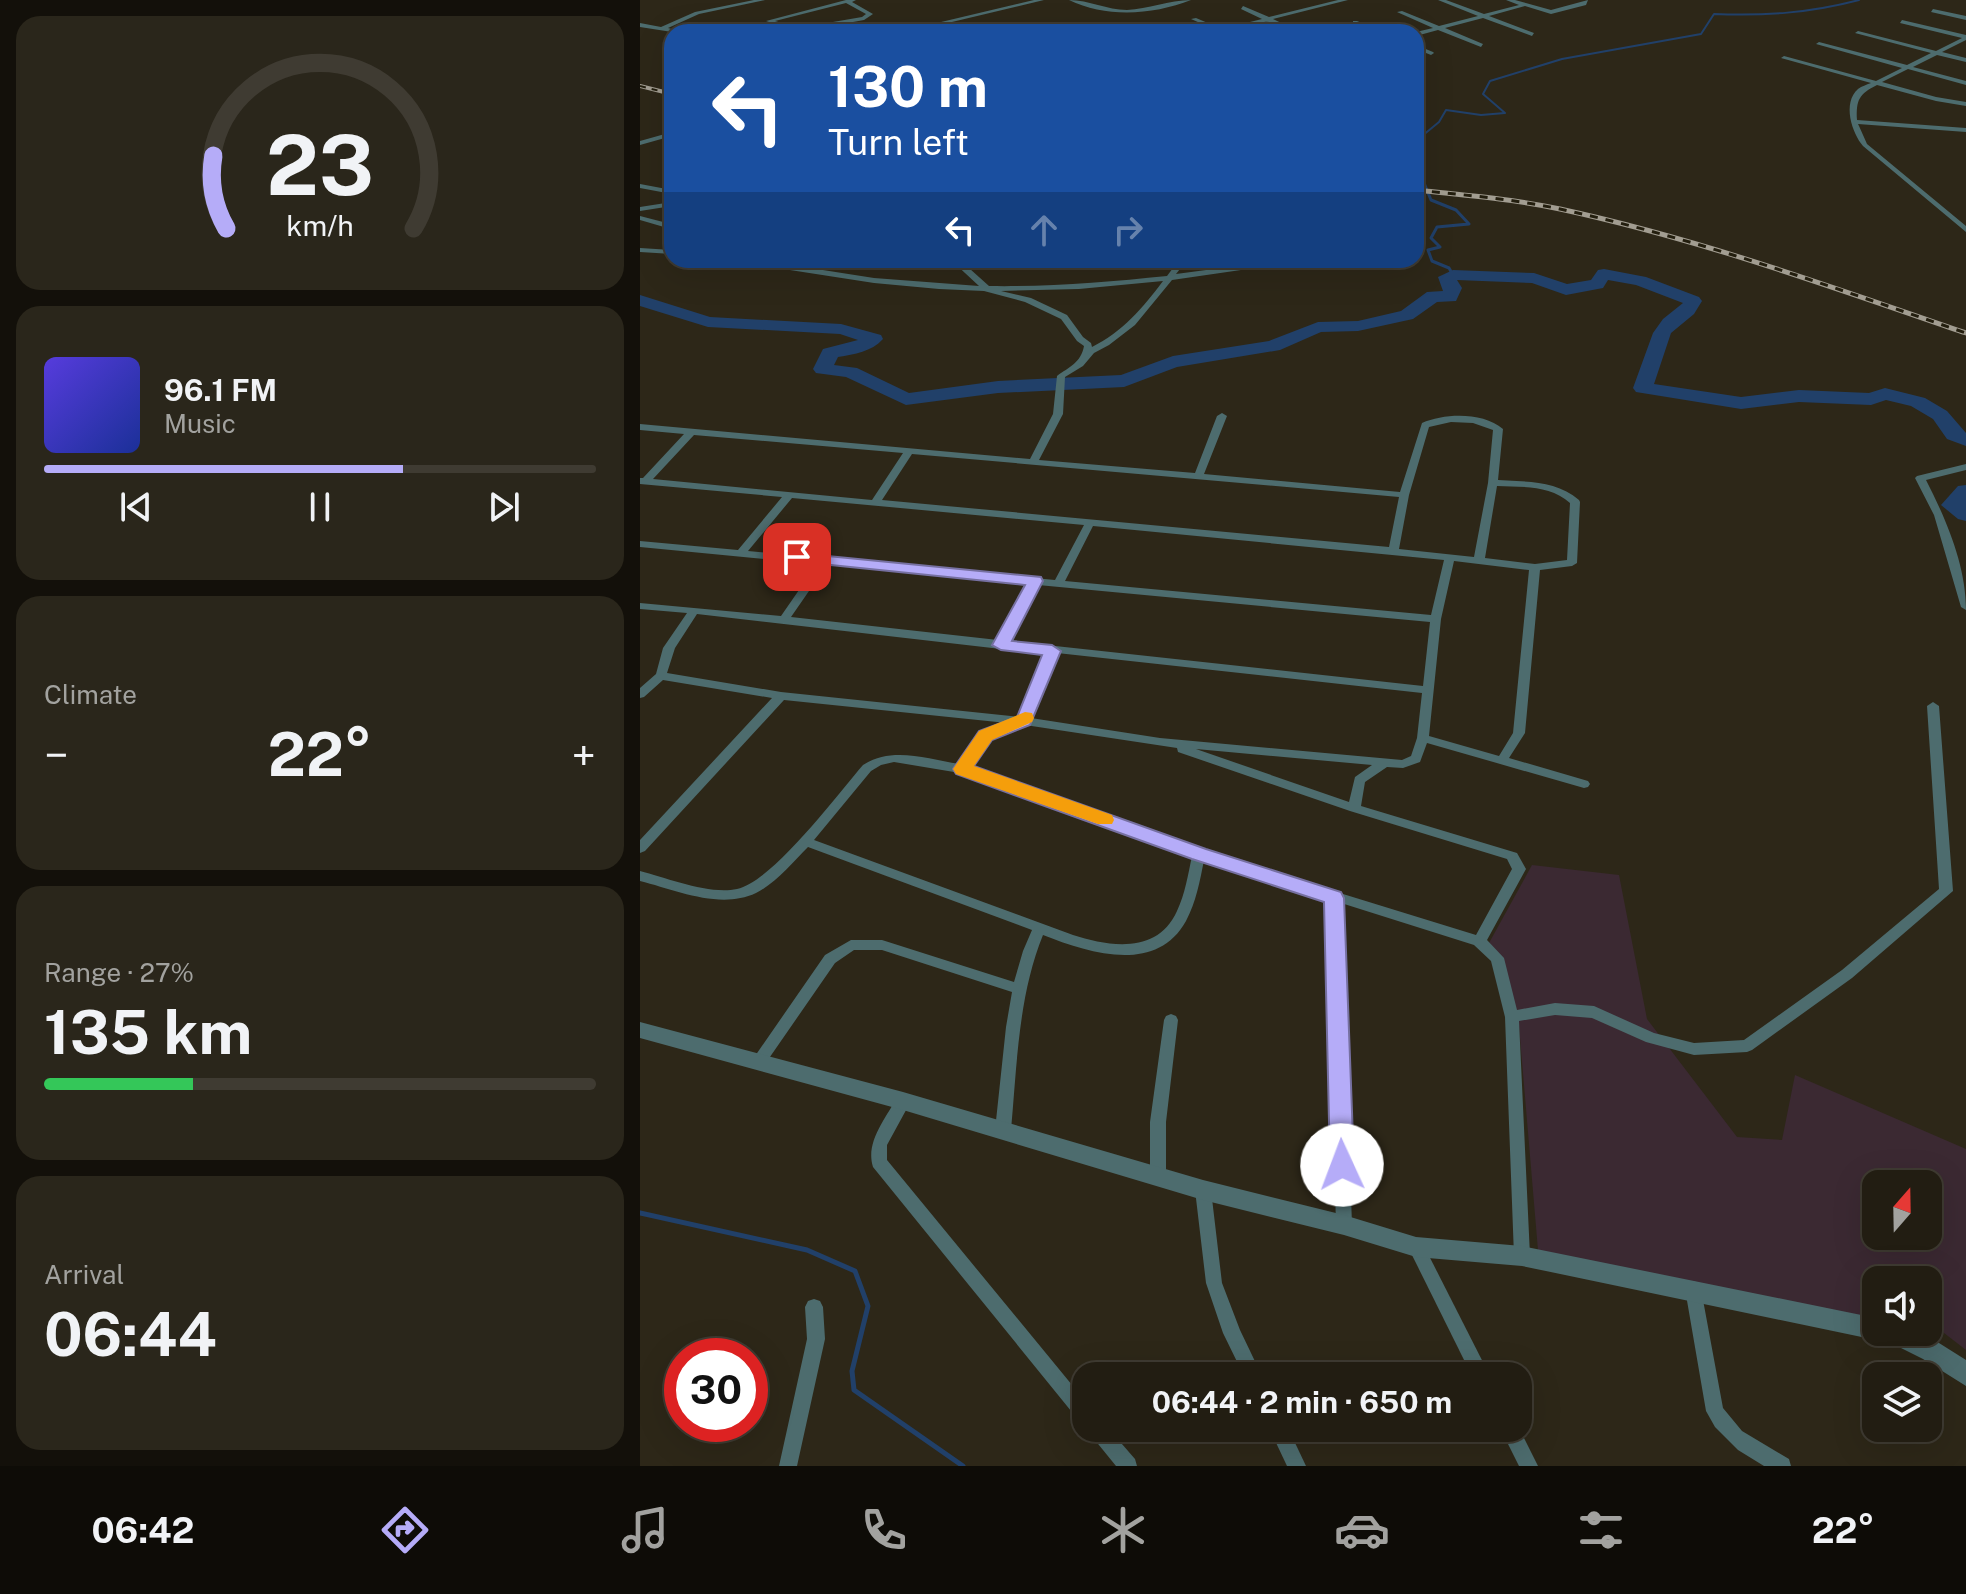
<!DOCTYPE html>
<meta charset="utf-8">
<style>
body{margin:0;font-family:"Public Sans",sans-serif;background:#2a261b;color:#f1f3f6;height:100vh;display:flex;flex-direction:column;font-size:30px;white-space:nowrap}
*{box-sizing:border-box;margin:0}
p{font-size:26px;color:#a2a29f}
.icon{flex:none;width:44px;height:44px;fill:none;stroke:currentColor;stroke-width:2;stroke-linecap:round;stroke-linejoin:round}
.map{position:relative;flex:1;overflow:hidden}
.drawer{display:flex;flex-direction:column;gap:16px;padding:16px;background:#13100a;width:640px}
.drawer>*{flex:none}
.hud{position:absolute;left:24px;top:24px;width:760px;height:244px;border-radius:24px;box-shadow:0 8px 32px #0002,0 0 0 2px #3f3b32;background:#1a4fa0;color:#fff;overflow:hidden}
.needle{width:52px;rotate:20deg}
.buttons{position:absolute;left:1222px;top:1170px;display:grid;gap:16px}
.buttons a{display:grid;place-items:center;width:80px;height:80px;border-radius:16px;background:#221d12;box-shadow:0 8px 32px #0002,0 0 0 2px #3f3b32;font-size:40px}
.speed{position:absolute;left:24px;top:1338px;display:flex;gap:16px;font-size:40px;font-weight:700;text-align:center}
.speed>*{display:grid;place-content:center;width:104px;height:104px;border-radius:50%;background:#221d12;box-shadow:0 8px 32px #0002,0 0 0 2px #3f3b32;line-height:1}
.speed .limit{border:12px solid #d22;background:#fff;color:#111}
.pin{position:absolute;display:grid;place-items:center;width:68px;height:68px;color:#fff;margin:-34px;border-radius:16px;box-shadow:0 4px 12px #0006}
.me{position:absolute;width:88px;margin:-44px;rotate:358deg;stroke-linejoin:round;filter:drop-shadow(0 0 6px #0008)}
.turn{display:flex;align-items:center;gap:28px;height:168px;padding:0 32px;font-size:36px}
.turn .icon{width:104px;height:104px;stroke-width:2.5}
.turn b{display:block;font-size:56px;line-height:68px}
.lanes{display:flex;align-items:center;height:76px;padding:0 32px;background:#0003;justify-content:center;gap:40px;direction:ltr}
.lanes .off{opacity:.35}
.big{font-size:60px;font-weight:700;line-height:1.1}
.drawer .widget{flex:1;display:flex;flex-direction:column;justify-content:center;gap:12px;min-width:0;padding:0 28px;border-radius:24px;background:#2a261b}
.drawer .dial{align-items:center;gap:0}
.dial svg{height:208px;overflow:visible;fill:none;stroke:#3f3b32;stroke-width:7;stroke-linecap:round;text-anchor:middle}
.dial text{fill:#f1f3f6;stroke:none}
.song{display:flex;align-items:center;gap:24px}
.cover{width:96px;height:96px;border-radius:12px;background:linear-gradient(135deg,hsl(250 70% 55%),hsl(230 70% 35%))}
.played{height:8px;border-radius:4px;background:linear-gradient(90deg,#b5acf8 65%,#3f3b32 65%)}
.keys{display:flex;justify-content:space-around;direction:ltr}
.heat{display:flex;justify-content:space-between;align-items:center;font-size:44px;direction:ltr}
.charge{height:12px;border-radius:6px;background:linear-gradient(90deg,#34c759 27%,#3f3b32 0)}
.trip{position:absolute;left:432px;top:1362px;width:460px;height:80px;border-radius:24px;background:#221d12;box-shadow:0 8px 32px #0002,0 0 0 2px #3f3b32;font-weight:700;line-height:80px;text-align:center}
.dock{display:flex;height:128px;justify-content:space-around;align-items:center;background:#0e0c07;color:#a2a29f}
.dock .icon{width:56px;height:56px}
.dock .active{color:#b5acf8}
.dock b{font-size:36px;color:#f1f3f6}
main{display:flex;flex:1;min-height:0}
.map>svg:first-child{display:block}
.industrial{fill:#3b2932;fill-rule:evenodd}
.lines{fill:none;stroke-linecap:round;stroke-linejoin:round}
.stream-far2{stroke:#214069;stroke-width:2}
.stream-far1{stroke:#214069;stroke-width:3}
.stream{stroke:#214069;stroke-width:5}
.river{fill:#214069;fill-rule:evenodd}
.minor{fill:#4d6c6e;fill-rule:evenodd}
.tertiary{fill:#4d6c6e;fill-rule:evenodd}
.rail-far1-casing{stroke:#a29d91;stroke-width:4}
.rail-casing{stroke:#a29d91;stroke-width:5}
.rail-far1{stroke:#231e0e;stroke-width:2;stroke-dasharray:6;stroke-linecap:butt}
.rail{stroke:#231e0e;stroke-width:3;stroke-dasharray:8;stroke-linecap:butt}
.route{fill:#b5acf8;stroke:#7670a1;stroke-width:2}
.slow{fill:#f59e0b}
</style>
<main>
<section class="drawer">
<div class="widget dial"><svg viewBox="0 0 100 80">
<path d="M14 69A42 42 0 1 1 86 69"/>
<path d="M14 69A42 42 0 0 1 9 41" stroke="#b5acf8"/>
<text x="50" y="56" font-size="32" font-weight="700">23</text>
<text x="50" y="72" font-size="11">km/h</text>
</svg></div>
<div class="widget">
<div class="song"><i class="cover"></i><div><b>96.1 FM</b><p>Music</p></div></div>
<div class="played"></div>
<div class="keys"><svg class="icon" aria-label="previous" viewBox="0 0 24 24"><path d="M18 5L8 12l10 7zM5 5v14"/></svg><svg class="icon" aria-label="pause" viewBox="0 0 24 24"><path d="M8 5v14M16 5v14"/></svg><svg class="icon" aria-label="next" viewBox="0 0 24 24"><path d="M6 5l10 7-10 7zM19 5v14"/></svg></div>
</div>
<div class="widget"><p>Climate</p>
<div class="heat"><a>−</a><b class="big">22°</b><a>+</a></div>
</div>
<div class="widget"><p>Range · 27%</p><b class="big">135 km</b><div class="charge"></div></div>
<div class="widget"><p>Arrival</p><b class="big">06:44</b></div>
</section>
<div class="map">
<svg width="1326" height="1466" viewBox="0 0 1326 1466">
<rect width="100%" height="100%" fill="#2d2718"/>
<path class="industrial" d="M892 865 979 875 1007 1019 1097 1137 1142 1140 1155 1075 1326 1149V1350L1295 1326 1288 1325V1280H1236V1319L899 1262 879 1026 849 943ZM1236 1184H1288V1236H1236Z"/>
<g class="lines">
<path class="stream-far2" d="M776 141 799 122 806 110 841 115 865 113 843 94 850 81 922 59 1061 34 1074 14C1125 16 1170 13 1219 0"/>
<polyline class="stream-far1" points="776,172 780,173 791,200 816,210 829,224 797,227 791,238 800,247 788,250 792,261 809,268 813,275"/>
<polyline class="stream" points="0,1213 167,1250 215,1271 228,1306 212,1371 214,1390 323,1466"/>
<g class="river">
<path d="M964 269 1006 277 1059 297 1062 301 1054 314 1031 333 1014 384 1101 397 1159 390 1229 393 1245 388 1285 398 1307 411 1326 433V446L1307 439 1293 419 1271 406 1246 400 1231 405 1159 402 1101 409 996 392 993 388 1013 333 1023 319 1043 303 996 285 968 280 963 288 926 295 892 283 817 280 822 288 816 301 797 302 773 319 718 331 681 332 640 350 537 367 484 387 358 393 266 405 206 377 176 373 173 369 183 349 218 340 200 334 68 327 0 306V295L70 317 201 324 241 335 243 339C231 352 215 354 198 357L194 365 217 368 269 393 358 381 481 375 533 356 629 341 678 322 718 321 761 311 787 292 803 291 798 277 813 270 894 273 927 284 951 280 958 270Z"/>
<polygon points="1326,485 1326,521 1318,519 1301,505 1318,486"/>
</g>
<g class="minor">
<polygon points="114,0 125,0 59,14 28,28 42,32 32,32 0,27 0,23 21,27 55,12"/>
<path d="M206 0H216L212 2 233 14 224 20 158 32 126 21ZM206 3 226 14 222 17 158 28 135 21Z"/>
<polygon points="394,0 404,0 270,32 259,32"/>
<path d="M429 0C449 0 467 10 487 10 508 9 529 0 551 0 513 15 466 18 429 0Z"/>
<path d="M698 0H708L633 19 660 32C647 32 636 20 624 22 606 24 591 32 573 32L576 30 551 19 556 18 582 29 622 19 601 9 603 6 629 17Z"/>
<polygon points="798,0 806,0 844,14 879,5 866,0 875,0 911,10 948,0 946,5 911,14 885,6 849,16 894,33 892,36 843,18 805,28 843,44 841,47 798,30 776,36 776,32 793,28 757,12 762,11 799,26 838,16"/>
<polygon points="1293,9 1326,16 1326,20 1291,12"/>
<path d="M1262 20 1326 35V40L1302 52 1326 58V62L1297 55 1273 67 1326 81V85L1268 69 1242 82 1296 97 1326 102V106L1296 101 1237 85C1219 94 1216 100 1217 120L1326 128V132L1218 124 1219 126 1227 144 1326 226V232L1223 146C1212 133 1202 103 1218 89 1222 86 1226 85 1231 83L1141 58 1144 56 1236 81 1262 68 1176 44 1179 42 1267 65 1291 53 1215 33 1218 31 1296 51 1322 38 1260 23Z"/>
<polygon points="713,21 717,21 743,32 735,32 713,23"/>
<path d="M408 22 436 32C426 32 419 27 409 26 396 25 382 32 368 32Z"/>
<polygon points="776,45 793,52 794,53 791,55 776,49"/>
<polygon points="32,132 32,136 0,145 0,141"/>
<polygon points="0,184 32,190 32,194 0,188"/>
<polygon points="32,202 32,206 0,211 0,207"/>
<polygon points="0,216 27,223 28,225 24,227 0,220"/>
<polygon points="0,248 32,250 32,254 0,252"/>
<path d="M100 260H118L234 278 339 286 311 260H320L349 286C408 287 468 282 527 276L539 260H547L536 274 641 260H661L657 262 532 280 495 325 469 345 454 353 443 366 425 377 423 414 399 460 555 473 577 416 582 413 587 416 564 474 760 492 782 423C805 413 843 412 863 429L858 480C886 482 916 480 939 500L940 502 937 563 932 566 900 570 885 733 869 758 948 781 950 784 948 787 944 788 787 743 780 762 763 768 747 767 725 782 721 806 877 853 886 869 847 940 864 958 877 1010 915 1003 954 1006 1014 1033 1054 1043 1104 1040 1202 970 1299 889 1287 706 1293 702 1299 706 1313 891 1212 978 1112 1050 1107 1052 1054 1055 1006 1042 952 1018 915 1015 879 1021 890 1256 888 1261 882 1264 876 1261 874 1256 865 1017 851 961 834 945 701 903 712 1225 710 1230 704 1232 698 1230 696 1225 687 899 564 860C560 881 556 902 546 921 516 975 449 953 403 935 378 997 377 1065 371 1130L368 1135 363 1137 358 1135 355 1130 366 1027 372 992 242 950H214L195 963 123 1067 118 1069 113 1067 111 1063 113 1059 185 955 211 940H242L374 982 383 951 392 930 168 847C152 863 136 883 116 893 80 910 36 890 0 881V871C27 878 69 895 97 889 133 881 197 795 223 765 252 746 287 759 319 764L342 733 367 723 144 700 5 851 0 853V840L132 698 23 680 4 697 0 698V688L16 674 23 648 47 613 0 609V603L141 616 177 564 0 547V541L98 550 142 497 0 484V478H3L44 434 0 430V424L390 459 413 414 417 376C429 367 441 363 444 346L437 341 421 319 385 302 344 291 299 289 234 283 137 268ZM523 281C503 308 482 332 452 347L451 343 443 337 427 315 391 298 361 291 439 289ZM811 422 833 423 853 430 848 483 834 557 759 549 769 495 789 427ZM54 435 263 453 232 500 13 479ZM272 454 759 497 749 547 242 500ZM857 486C883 487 910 485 930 503L927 560 895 564 845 558ZM152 498 444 525 415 580 108 551ZM453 526 804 560 791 615 425 581ZM814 561 889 570 873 733 859 756 789 736 801 619ZM187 565 388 584 358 640 151 617ZM398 585 790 622 783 686 369 641ZM57 614 361 649 406 652 380 717 141 692 27 673 35 648ZM417 653 782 693 777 738 771 756 762 760 520 738 391 718ZM385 725 537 748 538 752 710 811 867 859 872 869 836 935 564 851 330 767 350 739ZM556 749 732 765 715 777 709 802ZM254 762 320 773 552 856C548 875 545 894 537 911 518 954 470 947 433 935L174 840 231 771 241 765Z"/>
<path d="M1326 464V470L1286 480C1306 519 1326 565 1326 610L1321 607 1294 515 1275 478 1277 476Z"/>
<polygon points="531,1014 536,1016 538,1020 526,1122 526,1176 524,1181 518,1183 512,1181 510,1176 510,1122 524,1020 526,1016"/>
<path d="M263 1095 268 1096 271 1101 247 1145V1160L446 1402V1425L440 1422 233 1167C225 1142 246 1118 258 1096Z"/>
<polygon points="563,1183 569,1185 571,1190 582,1283 600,1330 622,1376 604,1376 583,1333 566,1283 555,1190 557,1185"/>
<polygon points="776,1239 782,1242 850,1376 832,1376 768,1247 770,1242"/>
<polygon points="1053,1281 1059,1283 1061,1289 1083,1408 1102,1431 1149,1459 1151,1466 1124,1466 1098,1450 1075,1427 1066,1411 1045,1289 1047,1283"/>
<polygon points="174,1299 180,1301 183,1307 185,1339 157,1466 139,1466 167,1339 165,1307 168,1301"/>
<polygon points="878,1426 898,1466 879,1466 860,1428 878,1428"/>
<polygon points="447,1428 468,1428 495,1459 497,1466 476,1466 450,1434"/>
<polygon points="629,1428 648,1428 666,1466 647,1466"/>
</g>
<polygon class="tertiary" points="0,1022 263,1092 563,1180 704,1215 776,1237 882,1246 1236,1318 1236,1332 1275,1332 1299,1343 1326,1360 1326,1386 1283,1359 1241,1338 1236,1340 882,1266 776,1257 704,1235 563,1200 263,1110 0,1038"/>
<defs>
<polyline id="rail-far1" points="0,86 32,94"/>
<path id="rail" d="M776 190C824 195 873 199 920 209 1059 239 1192 287 1326 333"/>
</defs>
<use href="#rail-far1" class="rail-far1-casing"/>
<use href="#rail" class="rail-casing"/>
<use href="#rail-far1" class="rail-far1"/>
<use href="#rail" class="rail"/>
</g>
<polygon class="route" points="157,553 401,577 403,581 372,641 412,645 421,651 390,725 352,740 334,766 566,849 701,892 704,898 714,1165 710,1173 702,1176 693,1173 690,1165 684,902 552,859 316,774 313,769 339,731 377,717 402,655 361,650 352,645 385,585 152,561 149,557"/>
<polygon class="slow" points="385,712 392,713 394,718 392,722 352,740 334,766 472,815 474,820 472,824 458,824 316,774 313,769 339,731"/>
</svg>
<div class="buttons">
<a><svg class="needle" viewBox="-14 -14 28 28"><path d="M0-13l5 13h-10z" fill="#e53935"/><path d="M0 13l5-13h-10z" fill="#a2a29f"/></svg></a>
<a><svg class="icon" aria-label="sound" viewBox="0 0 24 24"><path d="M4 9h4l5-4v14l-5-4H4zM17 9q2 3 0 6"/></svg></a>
<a><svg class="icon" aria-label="layers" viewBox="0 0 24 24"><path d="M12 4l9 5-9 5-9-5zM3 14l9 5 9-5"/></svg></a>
</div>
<div class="speed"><div class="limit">30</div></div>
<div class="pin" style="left:157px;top:557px;background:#d93025"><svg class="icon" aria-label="arrive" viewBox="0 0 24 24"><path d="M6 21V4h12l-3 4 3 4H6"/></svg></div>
<svg class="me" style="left:702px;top:1165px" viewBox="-20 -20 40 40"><circle r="19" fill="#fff"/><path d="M0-13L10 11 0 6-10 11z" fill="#b5acf8"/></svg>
<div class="trip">06:44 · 2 min · 650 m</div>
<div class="hud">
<div class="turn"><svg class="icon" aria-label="left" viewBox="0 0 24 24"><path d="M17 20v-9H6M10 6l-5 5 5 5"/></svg><div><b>130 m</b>Turn left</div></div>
<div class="lanes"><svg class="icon" aria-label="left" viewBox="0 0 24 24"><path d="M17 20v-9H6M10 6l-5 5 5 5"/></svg><svg class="icon off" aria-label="ahead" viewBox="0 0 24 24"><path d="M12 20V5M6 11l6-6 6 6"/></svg><svg class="icon off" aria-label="right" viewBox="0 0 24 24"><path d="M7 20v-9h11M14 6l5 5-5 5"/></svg></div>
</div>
</div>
</main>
<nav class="dock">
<b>06:42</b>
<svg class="icon active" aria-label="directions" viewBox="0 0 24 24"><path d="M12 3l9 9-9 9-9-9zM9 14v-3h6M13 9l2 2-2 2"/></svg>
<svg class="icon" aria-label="music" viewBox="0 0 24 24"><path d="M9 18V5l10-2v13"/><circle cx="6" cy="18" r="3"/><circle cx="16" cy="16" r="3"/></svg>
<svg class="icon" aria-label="phone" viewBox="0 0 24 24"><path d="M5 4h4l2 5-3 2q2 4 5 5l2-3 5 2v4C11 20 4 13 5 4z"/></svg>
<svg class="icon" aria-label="climate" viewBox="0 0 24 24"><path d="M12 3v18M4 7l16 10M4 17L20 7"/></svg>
<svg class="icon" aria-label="car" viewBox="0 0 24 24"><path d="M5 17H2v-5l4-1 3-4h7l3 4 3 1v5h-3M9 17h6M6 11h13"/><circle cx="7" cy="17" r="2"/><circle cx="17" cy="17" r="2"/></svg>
<svg class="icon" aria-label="filters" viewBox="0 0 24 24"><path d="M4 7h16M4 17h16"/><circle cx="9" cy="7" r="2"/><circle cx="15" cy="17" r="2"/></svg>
<b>22°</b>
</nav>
